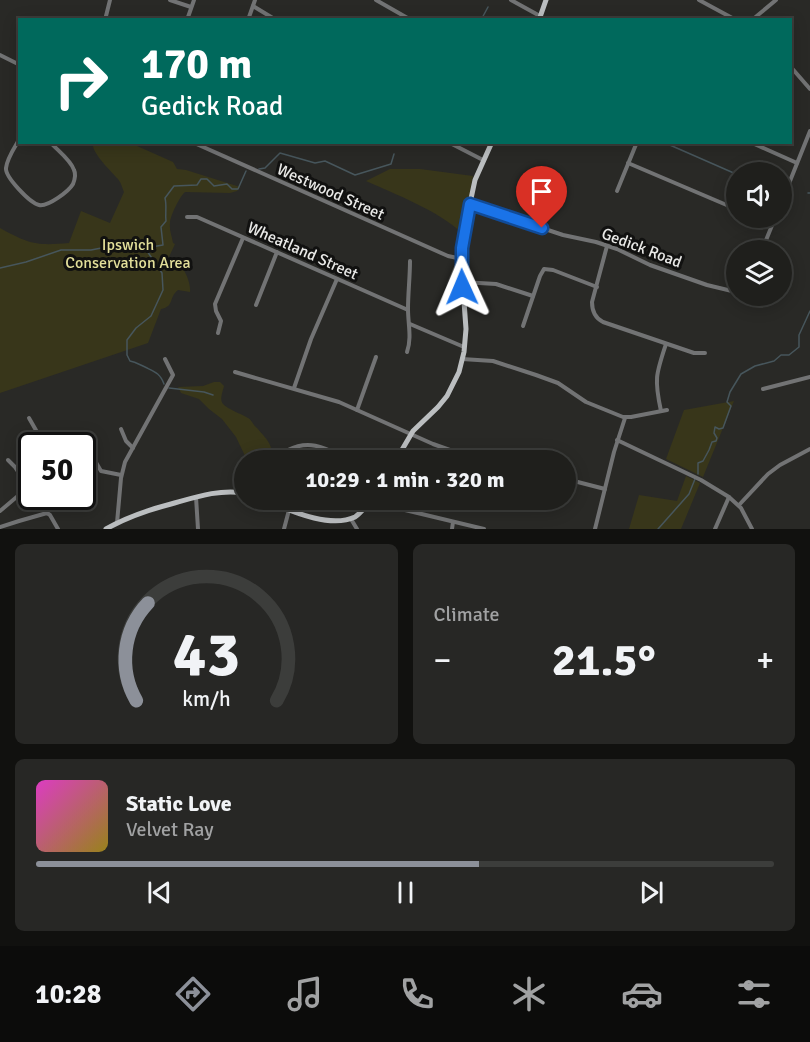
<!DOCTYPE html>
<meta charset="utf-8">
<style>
body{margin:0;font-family:Signika,sans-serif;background:#272725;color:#f1f3f6;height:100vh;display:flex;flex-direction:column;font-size:22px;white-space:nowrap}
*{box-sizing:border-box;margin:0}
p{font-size:20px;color:#a1a2a3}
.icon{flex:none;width:33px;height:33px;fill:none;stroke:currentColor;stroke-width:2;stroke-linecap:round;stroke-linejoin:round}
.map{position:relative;height:529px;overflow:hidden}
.details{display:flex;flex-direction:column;gap:15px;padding:15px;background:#11110f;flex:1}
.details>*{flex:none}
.banner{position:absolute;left:18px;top:18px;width:774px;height:126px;border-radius:0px;box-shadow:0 3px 15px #0003,0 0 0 2px #3c3d3b;background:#00695c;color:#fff;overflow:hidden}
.fabs{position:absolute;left:726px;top:162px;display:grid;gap:12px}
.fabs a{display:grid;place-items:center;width:66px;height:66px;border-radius:50%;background:#1f1f1c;box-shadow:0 3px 15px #0003,0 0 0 2px #3c3d3b;font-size:30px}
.speed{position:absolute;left:18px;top:432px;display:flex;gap:12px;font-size:30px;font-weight:700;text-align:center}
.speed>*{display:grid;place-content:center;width:78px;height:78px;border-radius:50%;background:#1f1f1c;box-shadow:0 3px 15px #0003,0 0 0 2px #3c3d3b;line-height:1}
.speed .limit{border:3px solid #111;border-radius:9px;background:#fff;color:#111}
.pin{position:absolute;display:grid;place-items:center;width:51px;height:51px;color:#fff;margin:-62px -26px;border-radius:50% 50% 50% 0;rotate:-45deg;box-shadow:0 0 6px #0007}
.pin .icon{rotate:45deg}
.me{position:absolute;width:66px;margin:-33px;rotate:359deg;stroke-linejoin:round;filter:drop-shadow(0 0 4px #0008)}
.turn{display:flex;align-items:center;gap:21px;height:126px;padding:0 24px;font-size:27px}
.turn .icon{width:78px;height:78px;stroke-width:2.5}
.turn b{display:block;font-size:42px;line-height:51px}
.big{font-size:45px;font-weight:700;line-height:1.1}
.details .widget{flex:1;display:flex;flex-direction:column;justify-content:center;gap:9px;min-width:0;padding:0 21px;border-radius:9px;background:#272725}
.details .dial{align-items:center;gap:0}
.dial svg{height:156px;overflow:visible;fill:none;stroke:#3c3d3b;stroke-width:7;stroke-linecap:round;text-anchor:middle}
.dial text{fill:#f1f3f6;stroke:none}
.song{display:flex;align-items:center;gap:18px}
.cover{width:72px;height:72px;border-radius:9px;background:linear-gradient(135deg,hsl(310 70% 55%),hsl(50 70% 35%))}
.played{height:6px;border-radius:3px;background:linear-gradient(90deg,#8c9099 60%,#3c3d3b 60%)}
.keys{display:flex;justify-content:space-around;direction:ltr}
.heat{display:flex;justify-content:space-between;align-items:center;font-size:33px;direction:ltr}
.details .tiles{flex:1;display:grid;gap:15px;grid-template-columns:1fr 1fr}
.widget:last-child{grid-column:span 2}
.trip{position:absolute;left:234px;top:450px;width:342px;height:60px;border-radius:30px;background:#1f1f1c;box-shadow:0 3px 15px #0003,0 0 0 2px #3c3d3b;font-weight:700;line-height:60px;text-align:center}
.tabs{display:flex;height:96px;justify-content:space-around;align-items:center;background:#0c0c0b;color:#a1a2a3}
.tabs .icon{width:42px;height:42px}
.tabs .active{color:#8c9099}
.tabs b{font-size:27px;color:#f1f3f6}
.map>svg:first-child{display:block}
.green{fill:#38361a}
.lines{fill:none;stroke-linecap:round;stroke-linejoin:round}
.stream{stroke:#47565c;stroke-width:1.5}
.minor{stroke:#727374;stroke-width:4}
.major{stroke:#bbbec0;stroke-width:5}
.route-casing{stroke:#114b97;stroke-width:15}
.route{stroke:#1a73e8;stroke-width:10}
.labels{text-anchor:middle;stroke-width:6;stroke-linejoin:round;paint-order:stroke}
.street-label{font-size:16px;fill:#e9e9e7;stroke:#111110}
.park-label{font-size:16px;fill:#e3df9a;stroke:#111110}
</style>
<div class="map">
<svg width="810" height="529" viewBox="0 0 810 529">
<rect width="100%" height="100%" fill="#292926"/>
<g class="green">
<path d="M95 143 113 146 124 144 137 146 173 162 177 169 186 170 240 187 237 191 230 193 185 192C180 196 170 216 170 223 169 230 172 236 173 243L175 244 168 259V264L170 266C174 266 177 264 181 267 186 271 191 285 190 292L178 290C168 298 175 306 161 309L148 343 0 393V228C29 244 36 246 69 243L81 211 110 223 124 192C122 187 121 182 117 178 110 170 95 156 93 146Z"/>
<path d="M390 169H420L473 176 462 233C439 211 395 194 366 181Z"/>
<path d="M214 382H220L224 386C223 391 219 399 223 404 227 409 242 414 248 418 252 420 253 425 257 428 268 441 272 443 273 460H247L236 437 222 419 209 409 199 399 181 393 178 387 203 386Z"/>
<polygon points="734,401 703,477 666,459 684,410"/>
<polygon points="686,476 700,483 681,529 629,529 639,495 677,501"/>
</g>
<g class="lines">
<g class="stream">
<polyline points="481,20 488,7"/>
<polyline points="663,142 736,174"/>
<polyline points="259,169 265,168 280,153 315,163 325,161 355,175 391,164 394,154"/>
<polyline points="808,193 810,193"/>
<path d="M145 248 163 245 161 227 166 221C165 213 167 206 165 198L174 186 197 185 201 179H207L214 186 227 184 232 189H238L246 171"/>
<path d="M0 268 26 262 61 250H91L117 245 137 246 145 248 162 273 163 290 151 316 136 328 127 340V355L130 361C136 362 140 365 145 367 155 372 160 373 164 384"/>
<polyline points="169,388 204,392 213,395"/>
<polyline points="698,474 698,463 703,461 709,450 712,442 716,441 717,438 714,433 715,427 719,429 723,428 731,406 727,402 730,392 741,374 755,366 774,361 781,355 789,355 799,347 799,335 810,311"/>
<polyline points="658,529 689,494 695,479"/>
</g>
<g class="minor">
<polyline points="170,0 191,7"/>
<polyline points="376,0 411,20"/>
<polyline points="511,0 540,16"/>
<polyline points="699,0 736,20"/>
<polyline points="253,6 276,20"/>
<polyline points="105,20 110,0"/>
<polyline points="187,20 194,0"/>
<polyline points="248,20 255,0"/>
<polyline points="752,20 776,0"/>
<polyline points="0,55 20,65"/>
<polyline points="790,66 810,89"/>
<path d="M20 138C15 147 7 158 6 168 5 177 30 203 39 205 48 207 69 191 73 184 75 179 76 174 74 170 71 160 57 150 50 142"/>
<polyline points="192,142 448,256 462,259"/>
<polyline points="448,142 483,160"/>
<polyline points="750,142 797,163"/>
<polyline points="628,163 736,209"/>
<polyline points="617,191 637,142"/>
<polyline points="782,201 810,131"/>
<polyline points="470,204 563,235 596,242 617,249 650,265 707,285 736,292"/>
<polyline points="187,217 197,217 408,310"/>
<polyline points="757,218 772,224"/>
<path d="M607 246 592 302C592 311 595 318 603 322L694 353H705"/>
<polyline points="762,250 775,218"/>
<polyline points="462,282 496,284 533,296"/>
<polyline points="752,296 769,300"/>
<polyline points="256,305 277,252"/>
<polyline points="410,324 464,347"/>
<polyline points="523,326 540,276 544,269 553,270 597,287"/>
<polyline points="218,333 221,321 216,311 215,304 243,238"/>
<path d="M407 352C412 338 408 324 408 309 408 293 410 277 410 261"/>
<polyline points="462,359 493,361 536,375 558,383 586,402 623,417 631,417 667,410"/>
<polyline points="235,372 339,402 433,444 461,454 488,460"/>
<polyline points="294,388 311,339 337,279"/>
<polyline points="763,389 810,377"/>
<polyline points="357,410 376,357"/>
<path d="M661 411C654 379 656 374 666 344"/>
<polyline points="29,418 45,446"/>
<polyline points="121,429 126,441 133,448"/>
<polyline points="617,440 701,480 729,497 741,508 752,529"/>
<polyline points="75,446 81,442 84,442 101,471 121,475"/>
<path d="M288 450C312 438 328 450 350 460"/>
<polyline points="8,460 15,467 28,487"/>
<polyline points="566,479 605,489"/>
<polyline points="196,497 198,529"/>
<polyline points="375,500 405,510 484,529"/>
<polyline points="739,505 768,474 780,465 810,449"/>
<polyline points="0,511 32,484"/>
<polyline points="351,519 357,529"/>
<polyline points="117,523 121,478 125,462 173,375 165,359"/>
<polyline points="0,527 19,521 47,513 50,515 58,529"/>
<polyline points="284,529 289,510"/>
<polyline points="452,529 453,522"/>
<polyline points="595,529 614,452 625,418"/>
<polyline points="715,529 729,497"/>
</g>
<g class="major">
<polyline points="539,20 546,0"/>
<polyline points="396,460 413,431 438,407 447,396 459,372 464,352 466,329 462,274 463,236 475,180 492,142"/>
<path d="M264 500C289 510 329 529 355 517 361 513 366 506 371 500"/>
<path d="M106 529C127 517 148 510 171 504 196 497 219 489 244 493"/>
</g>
</g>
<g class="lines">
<defs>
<polyline id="route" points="462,287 462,248 470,204 542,228"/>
</defs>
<use href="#route" class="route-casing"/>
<use href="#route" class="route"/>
</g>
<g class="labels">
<g class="street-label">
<text transform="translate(331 191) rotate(24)" y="6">Westwood Street</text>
<text transform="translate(642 247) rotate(21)" y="6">Gedick Road</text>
<text transform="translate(303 250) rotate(24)" y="6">Wheatland Street</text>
</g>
<g class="park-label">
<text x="128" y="250">Ipswich<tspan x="128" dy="18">Conservation Area</tspan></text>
</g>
</g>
</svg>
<div class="fabs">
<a><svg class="icon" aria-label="sound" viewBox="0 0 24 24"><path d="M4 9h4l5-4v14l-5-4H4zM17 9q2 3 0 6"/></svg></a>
<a><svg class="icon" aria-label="layers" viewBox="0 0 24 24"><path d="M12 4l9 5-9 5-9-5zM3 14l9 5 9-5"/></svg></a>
</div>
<div class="speed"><div class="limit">50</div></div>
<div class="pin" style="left:542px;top:228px;background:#d93025"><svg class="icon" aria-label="arrive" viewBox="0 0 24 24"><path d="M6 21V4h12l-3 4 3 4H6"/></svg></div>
<svg class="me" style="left:462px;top:287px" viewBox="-20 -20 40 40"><path d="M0-17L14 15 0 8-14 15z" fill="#1a73e8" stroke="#fff" stroke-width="4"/></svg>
<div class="trip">10:29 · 1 min · 320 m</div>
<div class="banner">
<div class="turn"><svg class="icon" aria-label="right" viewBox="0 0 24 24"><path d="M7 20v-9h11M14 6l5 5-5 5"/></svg><div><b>170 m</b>Gedick Road</div></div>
</div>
</div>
<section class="details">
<div class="tiles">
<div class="widget dial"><svg viewBox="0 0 100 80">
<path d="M14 69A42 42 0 1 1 86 69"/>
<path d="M14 69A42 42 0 0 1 20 19" stroke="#8c9099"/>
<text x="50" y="56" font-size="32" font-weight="700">43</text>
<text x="50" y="72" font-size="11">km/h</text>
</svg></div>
<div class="widget"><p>Climate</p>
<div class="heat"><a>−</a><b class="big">21.5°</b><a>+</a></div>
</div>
<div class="widget">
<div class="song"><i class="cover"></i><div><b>Static Love</b><p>Velvet Ray</p></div></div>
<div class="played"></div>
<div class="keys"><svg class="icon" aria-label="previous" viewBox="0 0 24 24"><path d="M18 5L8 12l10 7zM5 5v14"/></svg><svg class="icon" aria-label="pause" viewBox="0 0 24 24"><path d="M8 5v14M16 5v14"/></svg><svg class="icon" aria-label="next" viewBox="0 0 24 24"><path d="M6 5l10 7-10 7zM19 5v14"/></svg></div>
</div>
</div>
</section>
<nav class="tabs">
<b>10:28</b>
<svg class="icon active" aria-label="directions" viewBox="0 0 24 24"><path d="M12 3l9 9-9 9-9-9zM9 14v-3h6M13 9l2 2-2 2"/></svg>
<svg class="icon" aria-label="music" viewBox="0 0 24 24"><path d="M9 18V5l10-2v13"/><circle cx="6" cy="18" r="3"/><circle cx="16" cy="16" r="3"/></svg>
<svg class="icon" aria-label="phone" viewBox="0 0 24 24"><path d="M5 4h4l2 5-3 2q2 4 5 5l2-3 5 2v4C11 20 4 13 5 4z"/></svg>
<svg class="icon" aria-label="climate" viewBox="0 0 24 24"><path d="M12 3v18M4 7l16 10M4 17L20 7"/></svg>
<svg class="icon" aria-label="car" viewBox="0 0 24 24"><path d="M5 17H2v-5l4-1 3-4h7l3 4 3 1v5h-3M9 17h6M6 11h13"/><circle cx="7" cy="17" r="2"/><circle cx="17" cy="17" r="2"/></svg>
<svg class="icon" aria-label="filters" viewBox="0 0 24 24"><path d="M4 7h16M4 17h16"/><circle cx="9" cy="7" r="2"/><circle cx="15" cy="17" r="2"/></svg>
</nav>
